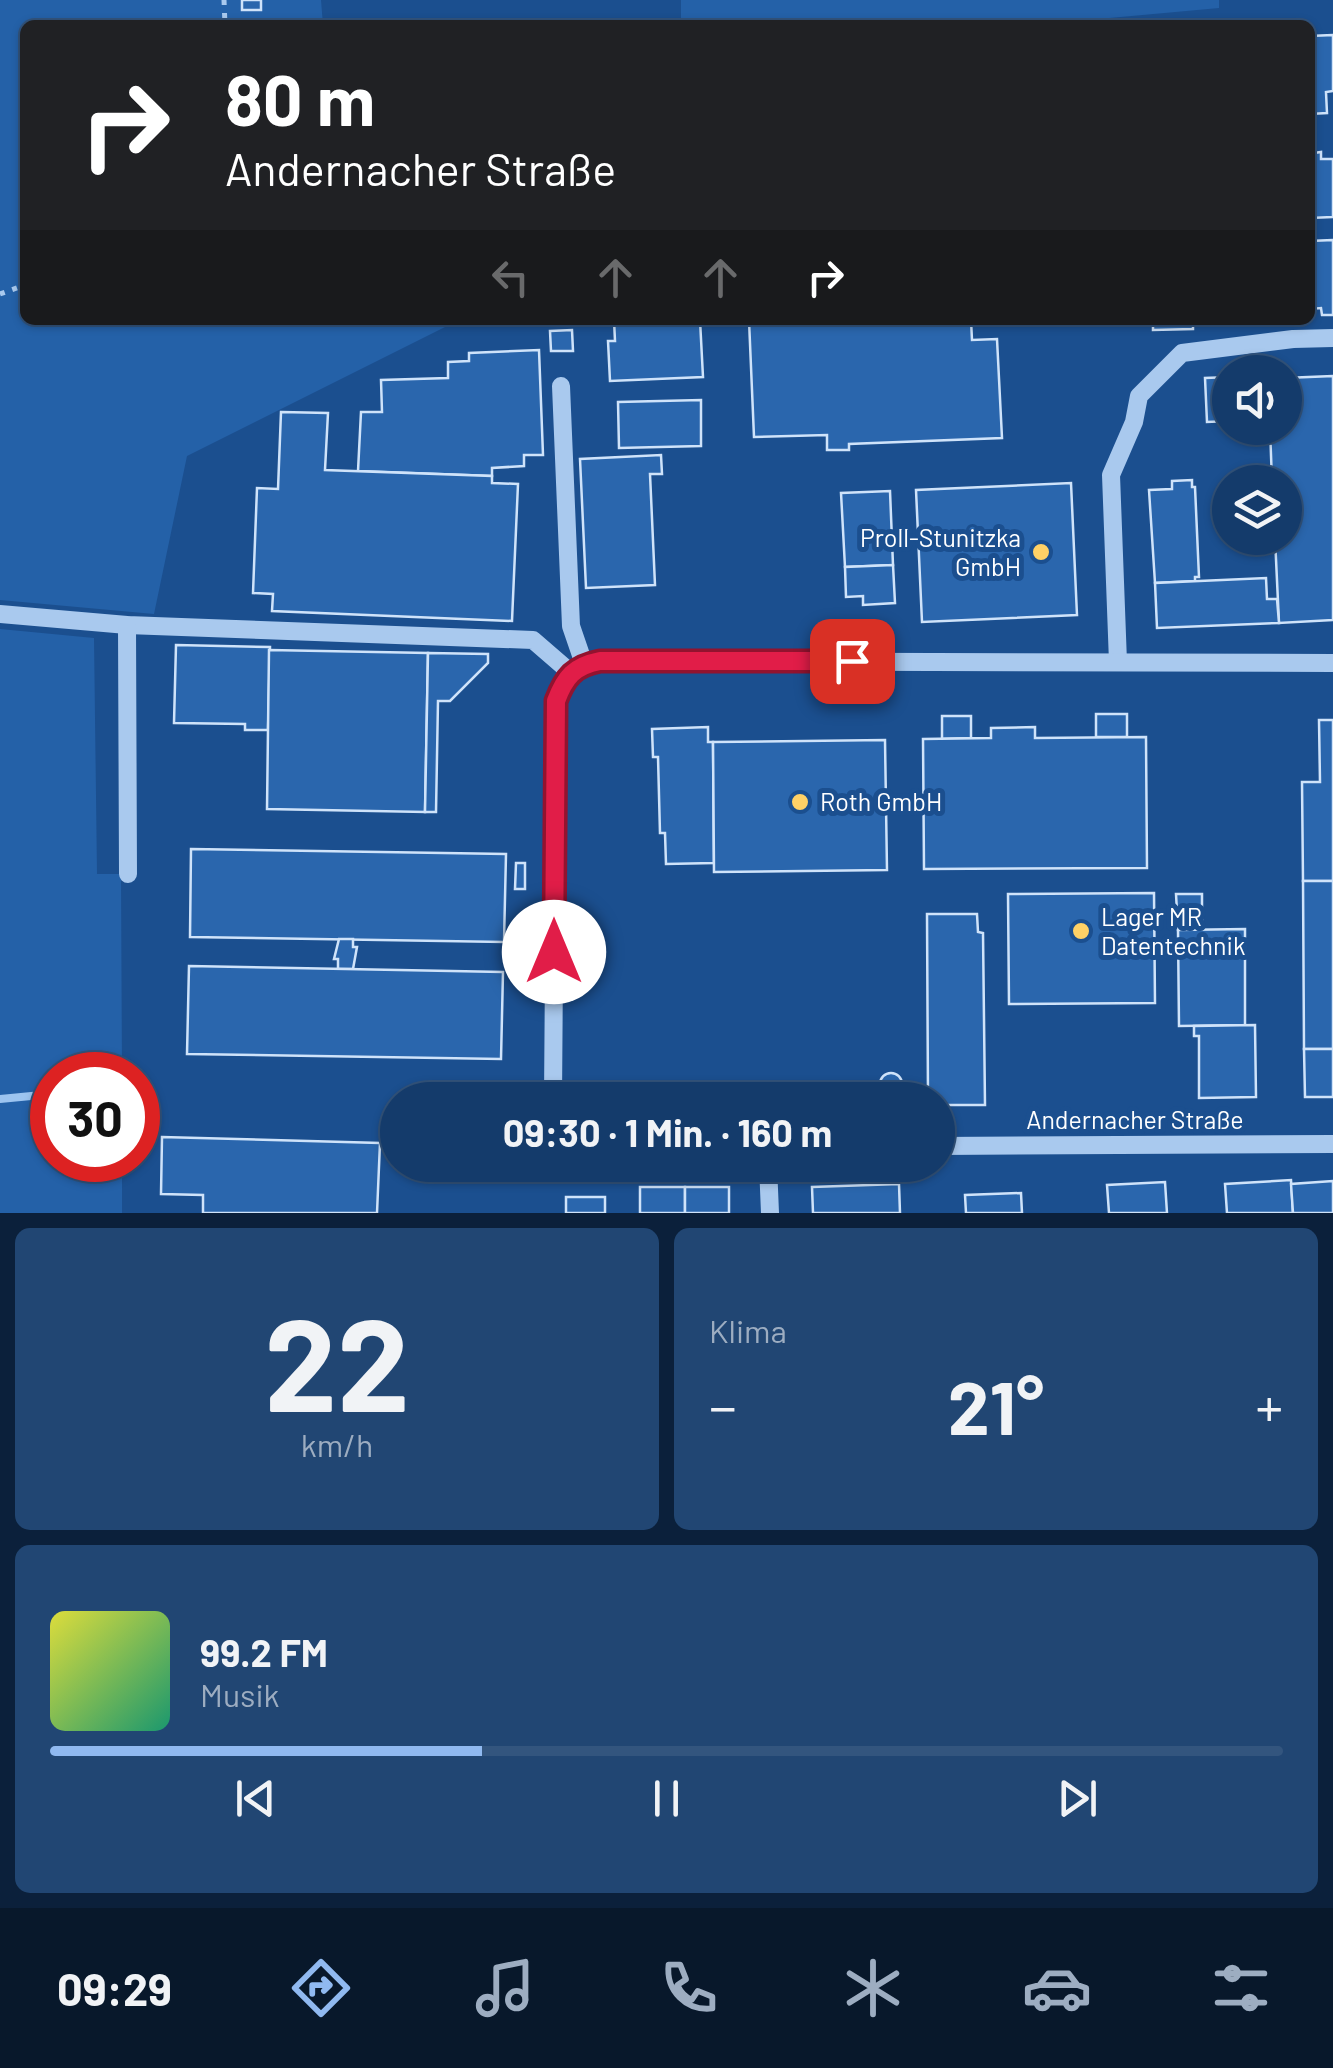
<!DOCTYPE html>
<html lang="de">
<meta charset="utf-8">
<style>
body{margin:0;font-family:Barlow,sans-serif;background:#214673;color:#f1f3f6;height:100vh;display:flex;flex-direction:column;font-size:38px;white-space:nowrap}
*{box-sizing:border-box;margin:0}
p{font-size:32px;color:#9dadc1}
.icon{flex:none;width:55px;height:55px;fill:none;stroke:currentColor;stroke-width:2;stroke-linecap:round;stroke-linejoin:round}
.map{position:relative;height:1213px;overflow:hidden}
.panel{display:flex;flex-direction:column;gap:15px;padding:15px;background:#0b203b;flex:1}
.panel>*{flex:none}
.top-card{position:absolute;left:20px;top:20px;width:1295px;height:305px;border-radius:15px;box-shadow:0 2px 8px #0004,0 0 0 2px #33557e;background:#202124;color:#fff;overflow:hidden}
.controls{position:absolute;left:1212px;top:355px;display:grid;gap:20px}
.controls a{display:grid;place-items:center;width:90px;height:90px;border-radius:50%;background:#143b6b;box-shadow:0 2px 8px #0004,0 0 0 2px #33557e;font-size:50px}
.speed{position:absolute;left:30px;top:1052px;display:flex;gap:20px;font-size:50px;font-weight:700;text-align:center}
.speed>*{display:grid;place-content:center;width:130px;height:130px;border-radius:50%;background:#143b6b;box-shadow:0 2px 8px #0004,0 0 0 2px #33557e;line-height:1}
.speed .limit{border:15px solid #d22;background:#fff;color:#111}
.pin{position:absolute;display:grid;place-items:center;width:85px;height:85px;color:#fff;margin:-42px;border-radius:20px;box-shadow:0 5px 15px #0006}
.me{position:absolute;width:110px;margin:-55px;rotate:0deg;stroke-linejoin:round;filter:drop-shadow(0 0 8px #0008)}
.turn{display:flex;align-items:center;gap:35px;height:210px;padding:0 40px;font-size:45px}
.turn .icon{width:130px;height:130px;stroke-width:2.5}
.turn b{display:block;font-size:70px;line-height:85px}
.lanes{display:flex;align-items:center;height:95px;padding:0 40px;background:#0003;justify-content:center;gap:50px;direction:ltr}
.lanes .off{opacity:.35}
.big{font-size:75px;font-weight:700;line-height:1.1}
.panel .tile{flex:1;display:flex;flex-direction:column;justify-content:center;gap:15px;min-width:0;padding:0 35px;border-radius:15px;background:#214673}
.panel .dial{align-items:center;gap:0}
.dial b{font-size:130px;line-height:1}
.song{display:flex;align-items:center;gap:30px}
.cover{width:120px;height:120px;border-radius:15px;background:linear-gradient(135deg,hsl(60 70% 55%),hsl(160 70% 35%))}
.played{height:10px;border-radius:5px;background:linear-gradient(90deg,#90b9f0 35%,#33557e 35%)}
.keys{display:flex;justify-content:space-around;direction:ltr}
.heat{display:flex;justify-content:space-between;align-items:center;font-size:55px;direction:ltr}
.panel .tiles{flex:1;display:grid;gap:15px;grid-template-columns:1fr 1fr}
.tile:last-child{grid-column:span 2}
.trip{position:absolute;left:380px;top:1082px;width:575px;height:100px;border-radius:50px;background:#143b6b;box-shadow:0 2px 8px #0004,0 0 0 2px #33557e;font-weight:700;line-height:100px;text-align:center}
.dock{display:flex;height:160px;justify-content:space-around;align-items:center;background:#08182b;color:#9dadc1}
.dock .icon{width:70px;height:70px}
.dock .on{color:#90b9f0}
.dock b{font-size:45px;color:#f1f3f6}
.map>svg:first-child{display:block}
.green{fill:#2461a8}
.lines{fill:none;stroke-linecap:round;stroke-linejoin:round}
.stream{stroke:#9cc4f0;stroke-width:8}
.building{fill:#2a66ad;stroke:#cfe3fa;stroke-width:2.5}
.path{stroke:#a9c9ee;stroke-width:5;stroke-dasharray:5 8;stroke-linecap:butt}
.minor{stroke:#a9c9ee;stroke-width:18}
.route-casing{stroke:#92132f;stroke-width:25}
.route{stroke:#e11d48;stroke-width:18}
.poi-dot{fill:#ffd166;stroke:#1b4f8f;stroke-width:4}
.labels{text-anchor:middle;stroke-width:10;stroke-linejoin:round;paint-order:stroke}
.poi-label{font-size:25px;fill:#fff;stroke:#1b4f8f;text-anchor:start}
.street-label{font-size:25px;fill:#fff;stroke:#1b4f8f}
</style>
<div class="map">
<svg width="1333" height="1213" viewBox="0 0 1333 1213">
<rect width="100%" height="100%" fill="#1b4f8f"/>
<g class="green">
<polygon points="0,0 321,0 323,25 25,25 25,320 459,320 187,456 154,614 0,600"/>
<polygon points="681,0 1219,0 1219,8 1033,25 681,25"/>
<polygon points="0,629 94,638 97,874 121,874 122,1075 52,1075 52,1160 122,1160 122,1213 0,1213"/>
</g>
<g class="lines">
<polyline class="stream" points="0,1099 52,1094"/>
</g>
<g class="building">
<rect x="242" y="0" width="19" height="10"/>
<polygon points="1333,35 1333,91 1326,92 1327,113 1310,114 1310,36"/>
<polygon points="1310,144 1314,144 1314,153 1321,152 1321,159 1333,159 1333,217 1310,218"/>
<polygon points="1333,240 1333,315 1322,315 1321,308 1310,309 1310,241"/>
<polygon points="614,320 700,320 703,377 610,381 608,341 615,341"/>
<polygon points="749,320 971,320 972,340 997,339 1002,438 849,444 849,450 827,450 827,435 754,437"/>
<polygon points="1153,320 1193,320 1193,329 1153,330"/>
<polygon points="572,330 573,351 551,351 550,331"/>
<polygon points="539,350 543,455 524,455 524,466 492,468 492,476 358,471 361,412 382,412 381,380 448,378 448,362 469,361 469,353"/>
<polygon points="1333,376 1333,620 1279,623 1275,538 1285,538 1285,482 1272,482 1270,428 1285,428 1285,378"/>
<polygon points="1230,377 1230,421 1207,422 1205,378"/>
<polygon points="701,400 701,446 619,448 618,402"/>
<polygon points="281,412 328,413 325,470 492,476 492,483 518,484 512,621 272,611 273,594 253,593 257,488 278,489"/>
<polygon points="661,455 662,474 650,474 655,585 586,588 580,459"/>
<polygon points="1192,480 1192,487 1195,487 1199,577 1195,577 1195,581 1155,583 1149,490 1172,489 1172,481"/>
<polygon points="1071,483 1077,615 922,622 916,490"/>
<polygon points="890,491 893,565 845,567 841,493"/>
<polygon points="893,565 895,603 863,605 863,596 846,597 845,567"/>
<polygon points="1266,578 1267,599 1277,599 1279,623 1157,628 1155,583"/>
<polygon points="176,645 270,647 268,730 245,730 245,724 174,723"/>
<polygon points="269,650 428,653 425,812 267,809"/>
<polygon points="428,653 488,654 488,663 450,701 438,701 436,812 425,812"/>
<rect x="1096" y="714" width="31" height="23"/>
<polygon points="942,716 971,716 971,738 942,739"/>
<polygon points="1319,720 1333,720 1333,881 1303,881 1302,782 1320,782"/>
<polygon points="708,727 708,742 713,742 714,863 666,864 665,833 660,833 658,757 653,757 652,729"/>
<polygon points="1035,727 1035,738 1146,737 1147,868 924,869 923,739 991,738 991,728"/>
<polygon points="885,740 887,870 714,872 713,742"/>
<polygon points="191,849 506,854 504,942 190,937"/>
<polygon points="516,863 525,863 525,889 515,889"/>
<polygon points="1303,881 1333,881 1333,1049 1304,1049"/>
<polygon points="1154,893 1155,1003 1009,1004 1008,894"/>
<polygon points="1176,894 1202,894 1202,930 1178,930"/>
<polygon points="927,914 977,914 978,932 983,933 985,1105 938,1105 938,1100 928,1100"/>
<polygon points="1245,929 1245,1025 1179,1026 1178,930"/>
<polygon points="339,939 353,939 353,947 357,947 353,969 338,969 338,959 334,959"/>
<polygon points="189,966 503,972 501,1059 187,1054"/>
<polygon points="1255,1025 1256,1097 1199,1098 1199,1036 1194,1036 1194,1026"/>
<polygon points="1304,1049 1333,1049 1333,1097 1305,1097"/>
<circle cx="891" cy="1084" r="11"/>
<polygon points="162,1137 380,1143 377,1213 203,1213 203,1195 161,1194"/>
<polygon points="1291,1180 1293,1213 1227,1213 1225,1184"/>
<polygon points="1333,1181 1333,1213 1293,1213 1291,1184"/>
<polygon points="1165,1182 1167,1213 1109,1213 1107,1185"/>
<polygon points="899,1184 900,1213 813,1213 812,1187"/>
<rect x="640" y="1187" width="45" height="26"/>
<rect x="685" y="1187" width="44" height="26"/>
<polygon points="1021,1193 1022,1213 966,1213 965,1195"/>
<rect x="566" y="1197" width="39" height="16"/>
</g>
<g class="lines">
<g class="path">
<polyline points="224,0 225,25"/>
<polyline points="0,294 25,285"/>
</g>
<g class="minor">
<polyline points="561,386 571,626 584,664"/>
<polyline points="0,614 127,625 533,640 570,672"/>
<polyline points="127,625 128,874"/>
<polyline points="1118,662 1111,475 1134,422 1139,396 1182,353 1293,339 1333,338"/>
<path d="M553 1100 556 701C564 677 575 666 600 661L1333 663"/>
<polyline points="938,1146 1333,1144"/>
<polyline points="768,1165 770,1213"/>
</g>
</g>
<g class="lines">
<defs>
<path id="route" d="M554 952 556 701C565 677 574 666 600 661H852"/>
</defs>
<use href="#route" class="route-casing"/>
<use href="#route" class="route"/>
</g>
<g class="poi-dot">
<circle cx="1041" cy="552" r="10"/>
<circle cx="800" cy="802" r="10"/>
<circle cx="1081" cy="931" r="10"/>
</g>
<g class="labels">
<g class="poi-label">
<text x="1021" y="547" text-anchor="end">Proll-Stunitzka<tspan x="1021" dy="29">GmbH</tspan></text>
<text x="820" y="811">Roth GmbH</text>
<text x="1101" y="926">Lager MR<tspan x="1101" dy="29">Datentechnik</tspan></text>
</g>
<g class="street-label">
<text x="1135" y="1129">Andernacher Straße</text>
</g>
</g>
</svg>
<div class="controls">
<a><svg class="icon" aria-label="sound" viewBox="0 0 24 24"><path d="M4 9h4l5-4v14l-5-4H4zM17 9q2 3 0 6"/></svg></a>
<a><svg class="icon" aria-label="layers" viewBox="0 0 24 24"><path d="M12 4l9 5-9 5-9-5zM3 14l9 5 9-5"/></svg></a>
</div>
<div class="speed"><div class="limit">30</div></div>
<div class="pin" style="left:852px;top:661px;background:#d93025"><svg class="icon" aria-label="arrive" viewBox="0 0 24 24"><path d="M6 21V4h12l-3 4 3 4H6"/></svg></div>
<svg class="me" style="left:554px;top:952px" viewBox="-20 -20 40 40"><circle r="19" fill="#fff"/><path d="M0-13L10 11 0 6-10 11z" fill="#e11d48"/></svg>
<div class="trip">09:30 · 1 Min. · 160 m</div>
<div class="top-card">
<div class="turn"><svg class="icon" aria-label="right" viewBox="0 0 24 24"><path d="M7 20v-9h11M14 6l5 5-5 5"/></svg><div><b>80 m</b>Andernacher Straße</div></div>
<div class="lanes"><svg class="icon off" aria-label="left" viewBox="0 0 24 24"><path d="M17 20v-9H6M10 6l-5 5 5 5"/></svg><svg class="icon off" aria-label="ahead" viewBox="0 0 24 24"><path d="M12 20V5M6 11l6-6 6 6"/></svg><svg class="icon off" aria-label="ahead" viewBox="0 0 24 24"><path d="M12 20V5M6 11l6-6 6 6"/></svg><svg class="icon" aria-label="right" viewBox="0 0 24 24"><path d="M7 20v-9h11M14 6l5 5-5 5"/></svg></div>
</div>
</div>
<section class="panel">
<div class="tiles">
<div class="tile dial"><b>22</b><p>km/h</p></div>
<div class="tile"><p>Klima</p>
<div class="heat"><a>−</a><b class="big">21°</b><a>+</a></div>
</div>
<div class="tile">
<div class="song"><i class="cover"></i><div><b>99.2 FM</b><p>Musik</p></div></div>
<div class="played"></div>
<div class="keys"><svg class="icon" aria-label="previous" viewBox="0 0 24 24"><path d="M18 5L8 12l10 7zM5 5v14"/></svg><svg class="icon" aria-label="pause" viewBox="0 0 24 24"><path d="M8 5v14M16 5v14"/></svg><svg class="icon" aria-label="next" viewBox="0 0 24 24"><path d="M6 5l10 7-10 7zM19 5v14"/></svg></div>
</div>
</div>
</section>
<nav class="dock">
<b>09:29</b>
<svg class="icon on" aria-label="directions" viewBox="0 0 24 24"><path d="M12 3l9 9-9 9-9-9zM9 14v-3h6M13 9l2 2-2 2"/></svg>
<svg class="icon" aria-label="music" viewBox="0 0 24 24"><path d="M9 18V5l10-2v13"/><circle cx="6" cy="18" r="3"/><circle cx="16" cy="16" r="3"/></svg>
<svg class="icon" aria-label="phone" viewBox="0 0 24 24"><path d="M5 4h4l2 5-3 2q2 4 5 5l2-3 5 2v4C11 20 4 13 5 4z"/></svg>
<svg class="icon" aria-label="climate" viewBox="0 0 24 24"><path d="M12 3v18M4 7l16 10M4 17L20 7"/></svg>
<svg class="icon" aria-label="car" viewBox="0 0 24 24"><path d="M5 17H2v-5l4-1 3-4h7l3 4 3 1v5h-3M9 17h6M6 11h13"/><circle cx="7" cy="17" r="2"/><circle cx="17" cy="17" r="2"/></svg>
<svg class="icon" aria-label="filters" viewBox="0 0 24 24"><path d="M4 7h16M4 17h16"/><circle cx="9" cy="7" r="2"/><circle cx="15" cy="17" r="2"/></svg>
</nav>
